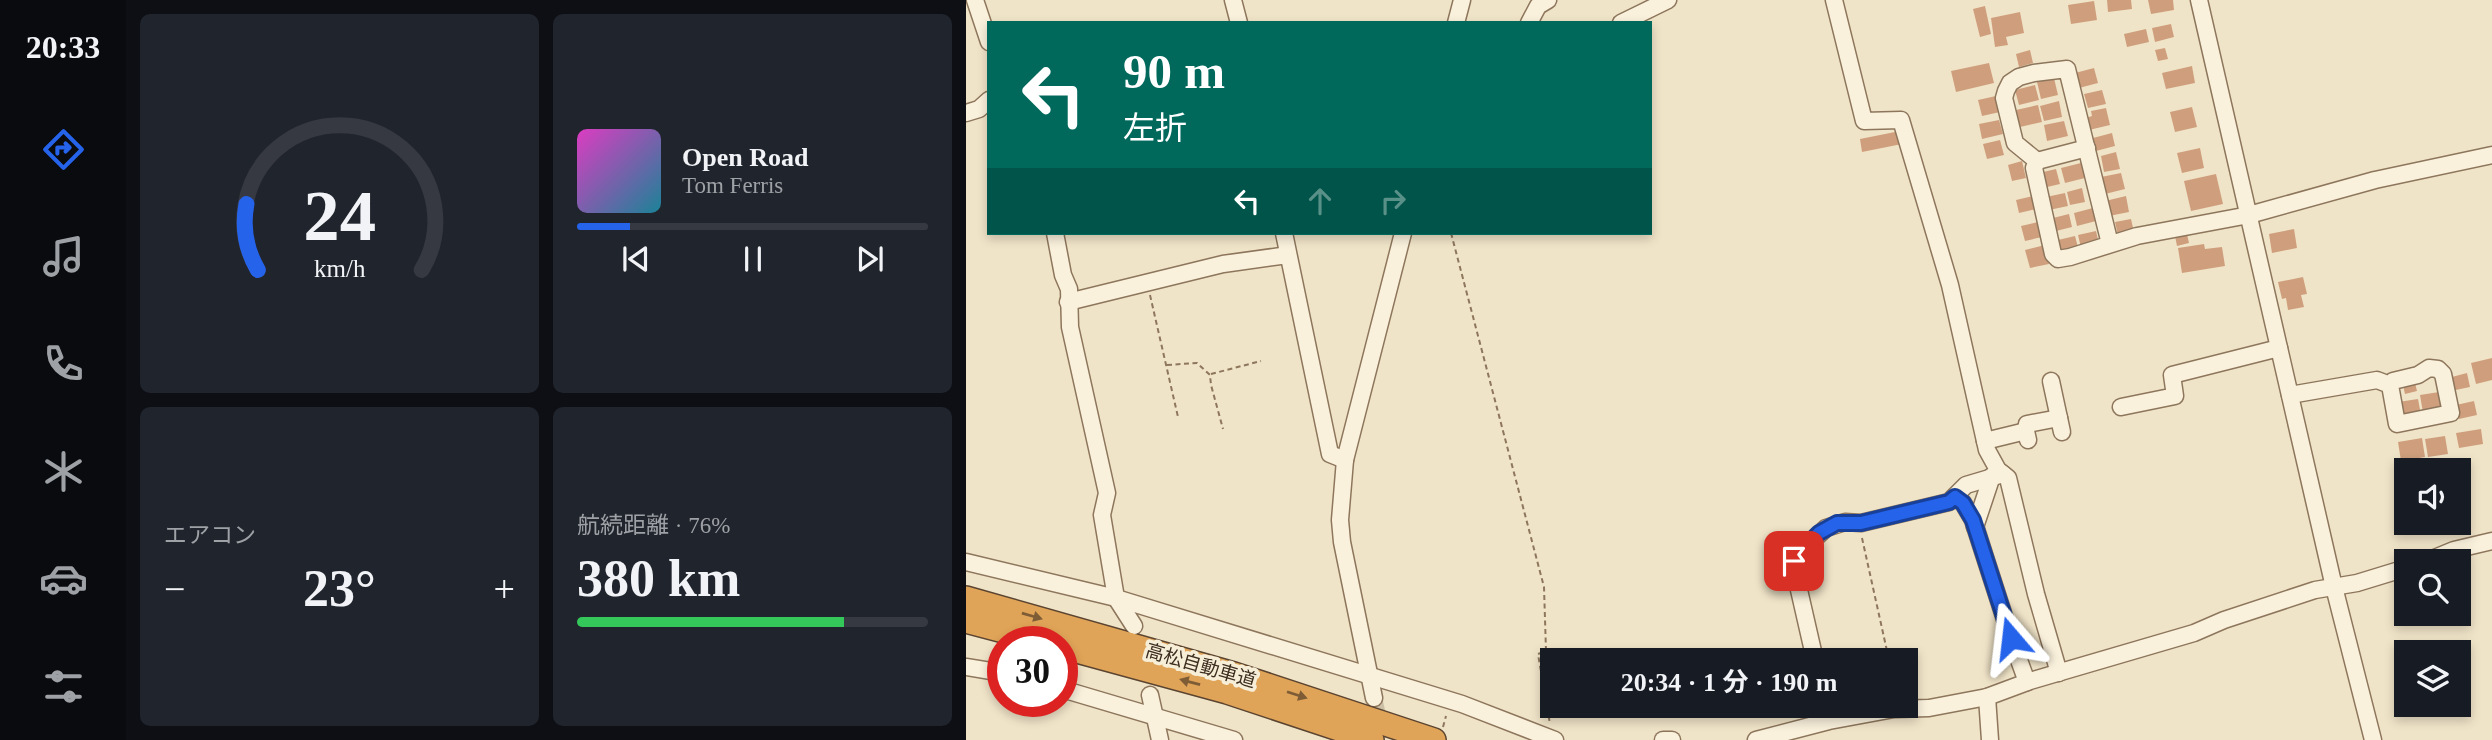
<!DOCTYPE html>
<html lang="ja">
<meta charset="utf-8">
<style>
body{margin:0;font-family:"Times New Roman","Noto Sans JP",serif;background:#20242c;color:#f1f3f6;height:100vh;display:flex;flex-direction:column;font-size:26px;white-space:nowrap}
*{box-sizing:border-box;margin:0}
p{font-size:23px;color:#9ea1a6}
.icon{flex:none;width:38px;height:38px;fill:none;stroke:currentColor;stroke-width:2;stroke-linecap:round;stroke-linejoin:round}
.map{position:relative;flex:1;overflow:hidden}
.panel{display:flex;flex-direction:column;gap:14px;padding:14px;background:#0d0f14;width:840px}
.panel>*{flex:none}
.guide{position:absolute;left:21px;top:21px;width:665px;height:214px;border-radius:0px;box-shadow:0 4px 10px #0003;background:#00695c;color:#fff;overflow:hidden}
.controls{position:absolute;left:1428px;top:458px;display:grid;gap:14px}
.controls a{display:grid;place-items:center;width:77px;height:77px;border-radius:0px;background:#171b24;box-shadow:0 4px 10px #0003;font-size:35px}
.speed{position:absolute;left:21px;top:626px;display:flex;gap:14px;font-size:35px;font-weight:700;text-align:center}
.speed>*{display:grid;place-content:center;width:91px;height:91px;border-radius:50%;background:#171b24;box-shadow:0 4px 10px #0003;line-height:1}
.speed .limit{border:10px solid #d22;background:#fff;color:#111}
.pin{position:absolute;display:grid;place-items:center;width:60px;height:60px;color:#fff;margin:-30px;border-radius:14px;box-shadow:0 4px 10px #0006}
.me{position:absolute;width:77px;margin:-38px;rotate:343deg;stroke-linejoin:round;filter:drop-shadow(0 0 5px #0008)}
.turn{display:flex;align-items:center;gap:24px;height:147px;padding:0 21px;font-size:32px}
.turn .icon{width:91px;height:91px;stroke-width:2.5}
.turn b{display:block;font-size:49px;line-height:60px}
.lanes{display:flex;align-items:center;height:66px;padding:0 21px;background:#0003;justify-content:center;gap:35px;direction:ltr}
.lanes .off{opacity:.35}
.big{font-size:52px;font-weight:700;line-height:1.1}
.panel .tile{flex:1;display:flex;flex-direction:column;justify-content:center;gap:10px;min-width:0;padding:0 24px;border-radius:10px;background:#20242c}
.panel .dial{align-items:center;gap:0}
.dial svg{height:182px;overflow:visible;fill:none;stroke:#363941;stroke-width:7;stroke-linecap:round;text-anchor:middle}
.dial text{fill:#f1f3f6;stroke:none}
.song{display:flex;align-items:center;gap:21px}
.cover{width:84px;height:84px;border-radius:10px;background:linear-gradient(135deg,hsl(310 70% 55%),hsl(190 70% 35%))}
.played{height:7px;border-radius:4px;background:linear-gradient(90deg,#2563eb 15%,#363941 15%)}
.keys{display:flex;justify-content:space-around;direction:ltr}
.heat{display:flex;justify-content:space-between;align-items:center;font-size:38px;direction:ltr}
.charge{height:10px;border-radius:5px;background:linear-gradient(90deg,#34c759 76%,#363941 0)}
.panel .tiles{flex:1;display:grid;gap:14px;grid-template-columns:repeat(2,1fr)}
.trip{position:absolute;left:574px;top:648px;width:378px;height:70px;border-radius:0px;background:#171b24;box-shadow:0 4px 10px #0003;font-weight:700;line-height:70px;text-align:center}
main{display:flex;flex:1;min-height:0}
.dock{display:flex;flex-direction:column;width:126px;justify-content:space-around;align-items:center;background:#090b0e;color:#9ea1a6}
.dock .icon{width:49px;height:49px}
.dock .selected{color:#2563eb}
.dock b{font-size:32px;color:#f1f3f6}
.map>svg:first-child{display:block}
.building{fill:#cf9f7d}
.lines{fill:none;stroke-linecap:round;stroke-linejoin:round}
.minor-tunnel{stroke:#ccc0a6;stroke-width:16;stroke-dasharray:16 8;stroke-linecap:butt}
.minor-casing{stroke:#8d765c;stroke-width:19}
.highway-casing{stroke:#5b4430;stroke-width:26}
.path{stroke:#8d765c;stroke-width:2;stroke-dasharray:5 3.5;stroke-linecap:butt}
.minor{stroke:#faf1dc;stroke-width:16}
.highway{stroke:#e0a458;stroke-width:23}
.oneway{fill:#7e5d36}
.route-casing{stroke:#184099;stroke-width:18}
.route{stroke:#2563eb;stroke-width:12}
.labels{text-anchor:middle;stroke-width:7;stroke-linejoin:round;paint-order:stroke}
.street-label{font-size:19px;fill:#3d2e20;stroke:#f7eed8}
</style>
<main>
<nav class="dock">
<b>20:33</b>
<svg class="icon selected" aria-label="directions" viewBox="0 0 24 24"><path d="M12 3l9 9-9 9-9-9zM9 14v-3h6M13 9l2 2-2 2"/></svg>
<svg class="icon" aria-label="music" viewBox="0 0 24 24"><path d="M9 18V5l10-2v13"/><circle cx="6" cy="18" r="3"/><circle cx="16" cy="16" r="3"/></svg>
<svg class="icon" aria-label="phone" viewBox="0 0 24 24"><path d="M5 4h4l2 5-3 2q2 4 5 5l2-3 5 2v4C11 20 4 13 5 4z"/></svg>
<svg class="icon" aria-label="climate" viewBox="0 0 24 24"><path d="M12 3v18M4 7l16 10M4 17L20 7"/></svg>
<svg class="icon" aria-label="car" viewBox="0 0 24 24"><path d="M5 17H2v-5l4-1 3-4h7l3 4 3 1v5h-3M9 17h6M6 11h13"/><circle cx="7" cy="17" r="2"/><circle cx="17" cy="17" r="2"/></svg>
<svg class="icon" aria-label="filters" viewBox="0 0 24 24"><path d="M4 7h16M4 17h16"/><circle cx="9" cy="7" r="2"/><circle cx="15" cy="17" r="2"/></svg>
</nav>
<section class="panel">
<div class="tiles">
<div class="tile dial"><svg viewBox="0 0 100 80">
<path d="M14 69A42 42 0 1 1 86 69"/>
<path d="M14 69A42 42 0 0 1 9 40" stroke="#2563eb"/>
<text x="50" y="56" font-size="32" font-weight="700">24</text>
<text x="50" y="72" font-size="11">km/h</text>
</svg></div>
<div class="tile">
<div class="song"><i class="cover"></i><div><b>Open Road</b><p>Tom Ferris</p></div></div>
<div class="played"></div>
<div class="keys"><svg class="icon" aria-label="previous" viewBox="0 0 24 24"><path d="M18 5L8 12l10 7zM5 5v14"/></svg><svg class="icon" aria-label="pause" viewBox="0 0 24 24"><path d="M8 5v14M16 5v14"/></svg><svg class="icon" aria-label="next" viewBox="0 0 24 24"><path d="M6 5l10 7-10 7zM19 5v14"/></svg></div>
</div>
<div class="tile"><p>エアコン</p>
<div class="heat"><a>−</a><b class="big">23°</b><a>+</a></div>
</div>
<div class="tile"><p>航続距離 · 76%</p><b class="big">380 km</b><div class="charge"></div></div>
</div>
</section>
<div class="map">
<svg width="1526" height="740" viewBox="0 0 1526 740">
<rect width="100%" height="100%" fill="#f0e4c8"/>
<g class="building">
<polygon points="1141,0 1165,0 1166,9 1142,12"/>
<polygon points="1182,0 1207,0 1208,10 1185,14"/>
<polygon points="1128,1 1131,20 1105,24 1102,5"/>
<polygon points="1019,6 1025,34 1014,37 1007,9"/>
<polygon points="1054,12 1058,33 1040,37 1042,45 1029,47 1025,18"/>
<polygon points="1205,24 1208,37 1189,42 1186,28"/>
<polygon points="1180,29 1183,42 1161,47 1158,34"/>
<polygon points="1199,48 1202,59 1192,61 1189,50"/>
<polygon points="1064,50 1067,63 1053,67 1050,54"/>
<polygon points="1023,63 1028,83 990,92 985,71"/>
<polygon points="1226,66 1229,83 1200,89 1196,73"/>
<polygon points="1128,68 1132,83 1113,88 1109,73"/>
<polygon points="1088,78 1092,95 1075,99 1071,82"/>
<polygon points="1069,85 1073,100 1053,105 1049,90"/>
<polygon points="1136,90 1140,104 1122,108 1118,94"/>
<polygon points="1030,96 1034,112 1016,116 1012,100"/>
<polygon points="1093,101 1096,117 1078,121 1074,106"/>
<polygon points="1072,105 1076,122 1054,127 1050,110"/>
<polygon points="1226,107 1231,127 1209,132 1204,112"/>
<polygon points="1140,108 1144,125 1123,130 1120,118 1126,116 1125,111"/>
<polygon points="1033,120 1037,134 1016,139 1013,124"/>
<polygon points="1098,121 1102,136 1081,141 1078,125"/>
<polygon points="934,131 936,144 896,152 894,139"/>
<polygon points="1146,133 1149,146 1130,151 1127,138"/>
<polygon points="1034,140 1038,155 1021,159 1017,144"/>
<polygon points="1234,148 1238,168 1216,173 1211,153"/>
<polygon points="1150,152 1154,169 1138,172 1135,156"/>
<polygon points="1056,161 1060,178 1046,181 1042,165"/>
<polygon points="1115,163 1119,178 1099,183 1095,168"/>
<polygon points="1090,169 1094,184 1077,188 1073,173"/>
<polygon points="1155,173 1159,189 1139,194 1135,177"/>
<polygon points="1250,174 1257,204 1225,211 1218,181"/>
<polygon points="1116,188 1119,202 1104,205 1101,192"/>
<polygon points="1099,193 1102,206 1083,210 1080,197"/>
<polygon points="1067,196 1070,209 1053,213 1050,200"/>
<polygon points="1160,196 1163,212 1143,216 1139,201"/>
<polygon points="1127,208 1130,221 1111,226 1108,213"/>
<polygon points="1103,214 1106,227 1090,231 1087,218"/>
<polygon points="1165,219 1168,232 1152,236 1149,222"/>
<polygon points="1072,222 1076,237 1059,241 1055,226"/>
<polygon points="1328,229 1331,248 1306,253 1303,234"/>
<polygon points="1130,231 1133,244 1115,248 1112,235"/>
<polygon points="1221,234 1223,243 1211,246 1209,236"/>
<polygon points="1109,236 1113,251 1096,255 1092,240"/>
<polygon points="1238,244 1239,249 1256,247 1259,266 1216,273 1212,248"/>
<polygon points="1079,245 1083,264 1064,268 1059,250"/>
<polygon points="1337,277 1341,294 1335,295 1338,307 1322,310 1320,298 1316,299 1312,282"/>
<polygon points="1526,358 1526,380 1510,384 1505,363"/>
<polygon points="1501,373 1504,387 1485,391 1482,378"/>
<polygon points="1449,383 1451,391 1439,394 1437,385"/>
<polygon points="1473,392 1476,410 1457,413 1454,395"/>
<polygon points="1452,399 1455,415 1435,418 1432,402"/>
<polygon points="1508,401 1511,415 1493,419 1490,405"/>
<polygon points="1515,429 1517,444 1493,448 1490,433"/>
<polygon points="1479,436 1482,454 1462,457 1459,439"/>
<polygon points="1456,438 1459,457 1435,461 1432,442"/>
</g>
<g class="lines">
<polyline class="minor-tunnel" points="408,698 418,740"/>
<defs>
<g id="minor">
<polyline points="9,0 23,42"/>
<polyline points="267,0 273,23"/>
<polyline points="868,0 898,121 935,120 984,285 1021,450 1032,470 1042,478 1070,594 1093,673"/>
<polyline points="1233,0 1368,587 1407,740"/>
<polyline points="490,23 496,0"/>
<polyline points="563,23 572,6 582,0"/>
<polyline points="655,23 702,0"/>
<polyline points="0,113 13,109 23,100"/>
<polyline points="1071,161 1121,148"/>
<polyline points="89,233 97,275 103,289 104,327 141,493 136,515 150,598 168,626"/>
<polyline points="318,233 364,454 379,460"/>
<polyline points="1144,244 1101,69 1068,73 1053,77 1044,83 1040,91 1038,98 1049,143 1071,161 1068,168 1087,254 1092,259 1104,257 1171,236 1283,215 1409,180 1526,155"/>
<polyline points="102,302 257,264 322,255"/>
<polyline points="1085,381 1096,432"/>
<polyline points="1324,395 1411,380 1424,385 1431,424 1485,413 1477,374 1472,369 1463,368 1452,375 1427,381 1424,385"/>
<polyline points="1155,407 1209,396 1206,375 1313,348"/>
<polyline points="1062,440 1060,431 1061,424 1093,418"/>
<polyline points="1019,441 1060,431"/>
<polyline points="988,497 997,503 1007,520 1045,638 1061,682"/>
<polyline points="1009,527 1026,476"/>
<polyline points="0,562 150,598 496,704 589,740"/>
<polyline points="1459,562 1488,550 1526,541"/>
<polyline points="849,660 828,568 832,554 860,528 879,522 895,523 983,502 1000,485 1037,474"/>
<polyline points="0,667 37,673"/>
<polyline points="96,689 268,740"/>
<polyline points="184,695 194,740"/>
<polyline points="1021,697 1024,740"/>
<polyline points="408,698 376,542 374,520 379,460 437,233"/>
<polyline points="697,740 706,740"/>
<polyline points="790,740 863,721 928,709 963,708 1021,697 1064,681 1228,633 1258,620 1349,590 1391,583 1440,568"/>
</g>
<g id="highway">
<polyline points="0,598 268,674 468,740"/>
<polyline points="0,621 79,642"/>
<polyline points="96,647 261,692 406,740"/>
</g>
</defs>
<use href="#minor" class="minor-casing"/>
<use href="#highway" class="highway-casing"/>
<g class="path">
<polyline points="485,233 578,587 580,651 572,654 584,724"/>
<polyline points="184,295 212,417"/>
<polyline points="201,365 231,363 244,375 245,385 257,429"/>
<polyline points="245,374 295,361"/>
<polyline points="896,538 923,660"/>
<polyline points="477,727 480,716"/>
</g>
<use href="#minor" class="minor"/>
<use href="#highway" class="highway"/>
</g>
<defs><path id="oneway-solid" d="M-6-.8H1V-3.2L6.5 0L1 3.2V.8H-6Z" transform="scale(1.75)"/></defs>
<g class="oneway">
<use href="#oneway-solid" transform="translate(66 616) rotate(16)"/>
<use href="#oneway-solid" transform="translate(224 682) rotate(-165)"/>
<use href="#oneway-solid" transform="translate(331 695) rotate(18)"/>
</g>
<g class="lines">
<defs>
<polyline id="route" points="828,561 832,554 853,533 871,523 895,523 983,502 989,497 997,503 1007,520 1045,638"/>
</defs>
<use href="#route" class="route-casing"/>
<use href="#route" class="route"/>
</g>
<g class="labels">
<g class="street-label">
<text transform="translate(235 665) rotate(16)" y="7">高松自動車道</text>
</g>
</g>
</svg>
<div class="controls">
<a><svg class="icon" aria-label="sound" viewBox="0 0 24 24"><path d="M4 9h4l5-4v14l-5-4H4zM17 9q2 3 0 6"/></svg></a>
<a><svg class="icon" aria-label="search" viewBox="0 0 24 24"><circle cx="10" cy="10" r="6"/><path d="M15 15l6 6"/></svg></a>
<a><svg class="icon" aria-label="layers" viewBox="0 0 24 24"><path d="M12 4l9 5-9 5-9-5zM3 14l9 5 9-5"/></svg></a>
</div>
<div class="speed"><div class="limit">30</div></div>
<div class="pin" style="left:828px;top:561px;background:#d93025"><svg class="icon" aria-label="arrive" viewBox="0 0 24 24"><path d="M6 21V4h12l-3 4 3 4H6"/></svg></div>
<svg class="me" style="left:1045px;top:638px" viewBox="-20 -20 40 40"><path d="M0-17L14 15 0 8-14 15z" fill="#2563eb" stroke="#fff" stroke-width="4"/></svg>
<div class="trip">20:34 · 1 分 · 190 m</div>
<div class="guide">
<div class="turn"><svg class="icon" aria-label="left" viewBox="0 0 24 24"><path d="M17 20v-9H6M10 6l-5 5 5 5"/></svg><div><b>90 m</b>左折</div></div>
<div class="lanes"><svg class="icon" aria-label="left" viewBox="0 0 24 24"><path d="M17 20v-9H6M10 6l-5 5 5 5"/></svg><svg class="icon off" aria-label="ahead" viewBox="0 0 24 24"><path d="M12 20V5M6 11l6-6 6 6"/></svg><svg class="icon off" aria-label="right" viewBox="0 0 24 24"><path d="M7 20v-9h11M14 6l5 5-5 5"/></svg></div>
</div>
</div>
</main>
